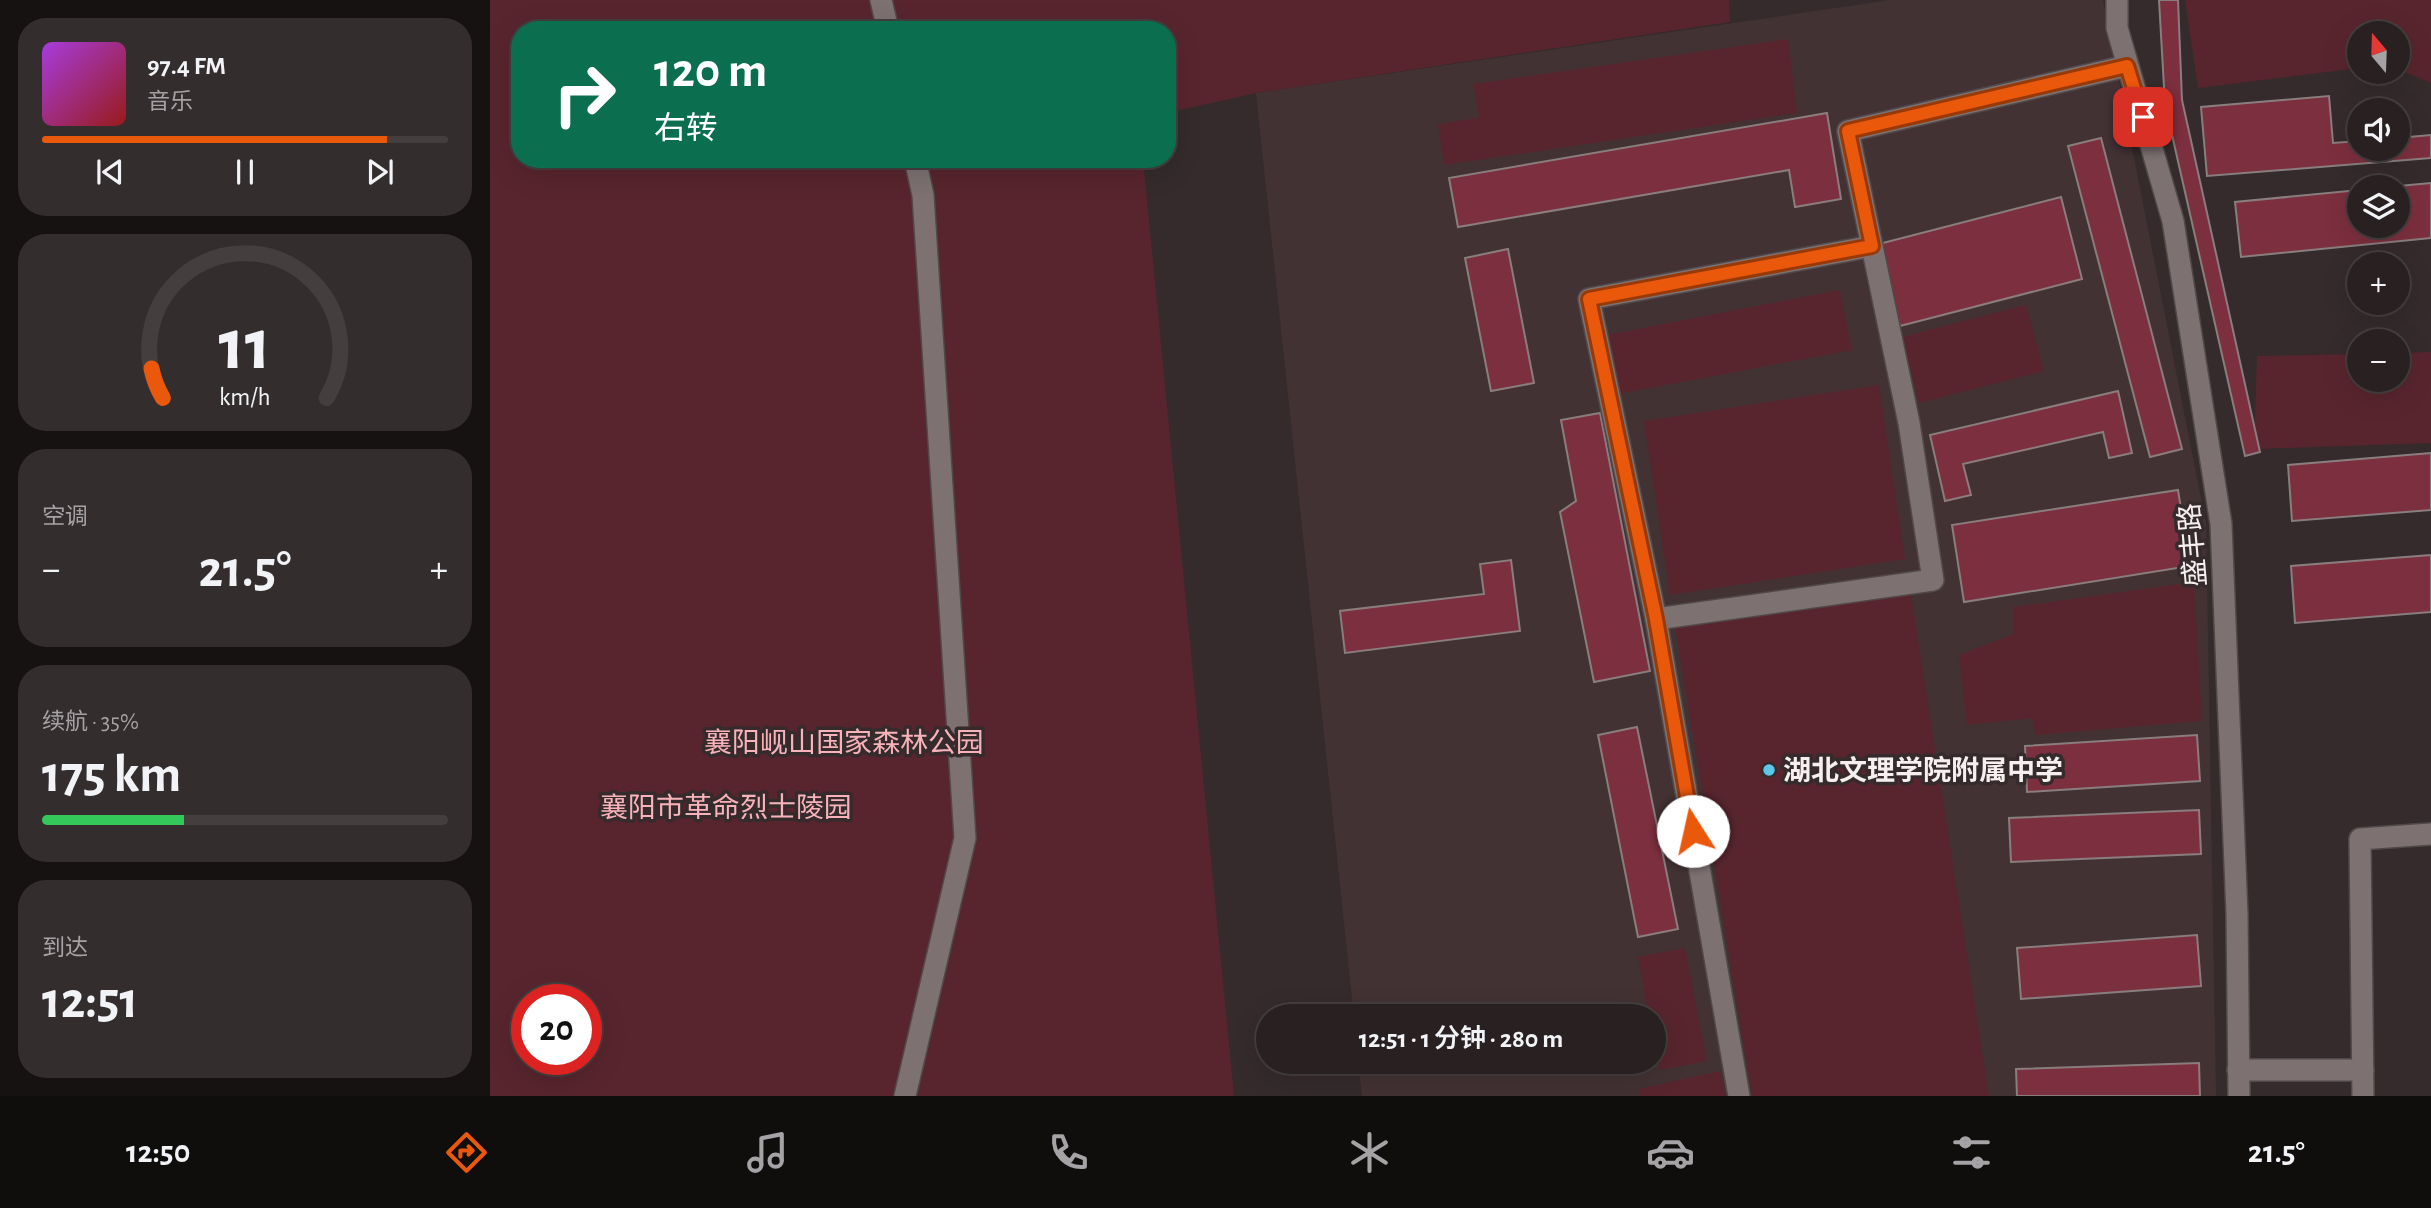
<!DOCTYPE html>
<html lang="zh">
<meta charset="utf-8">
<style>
body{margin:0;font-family:"Alegreya Sans","Noto Sans SC",sans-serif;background:#342d2e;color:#f1f3f6;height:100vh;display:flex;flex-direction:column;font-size:26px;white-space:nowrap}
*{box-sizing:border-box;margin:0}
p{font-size:23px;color:#a5a3a5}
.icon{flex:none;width:38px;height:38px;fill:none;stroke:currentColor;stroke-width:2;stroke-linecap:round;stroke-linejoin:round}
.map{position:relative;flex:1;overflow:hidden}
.drawer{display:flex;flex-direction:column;gap:18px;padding:18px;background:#161212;width:490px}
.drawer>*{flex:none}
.banner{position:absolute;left:21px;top:21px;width:665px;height:147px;border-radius:28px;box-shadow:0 7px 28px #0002,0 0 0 2px #443e3f;background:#0b6e4f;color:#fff;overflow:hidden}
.needle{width:46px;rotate:341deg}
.controls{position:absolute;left:1857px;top:21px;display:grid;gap:14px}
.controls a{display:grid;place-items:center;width:63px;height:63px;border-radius:50%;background:#282021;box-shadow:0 7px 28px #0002,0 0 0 2px #443e3f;font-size:35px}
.speed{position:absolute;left:21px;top:984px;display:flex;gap:14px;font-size:35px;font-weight:700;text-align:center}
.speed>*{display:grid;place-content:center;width:91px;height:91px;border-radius:50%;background:#282021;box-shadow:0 7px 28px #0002,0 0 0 2px #443e3f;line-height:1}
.speed .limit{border:10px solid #d22;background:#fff;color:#111}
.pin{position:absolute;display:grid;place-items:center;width:60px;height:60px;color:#fff;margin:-30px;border-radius:14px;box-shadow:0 4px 10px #0006}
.me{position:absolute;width:77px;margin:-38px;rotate:350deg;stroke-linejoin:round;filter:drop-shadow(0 0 5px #0008)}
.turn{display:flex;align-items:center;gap:24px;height:147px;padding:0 28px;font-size:32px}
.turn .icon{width:91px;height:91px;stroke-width:2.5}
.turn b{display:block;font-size:49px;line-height:60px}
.big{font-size:52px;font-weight:600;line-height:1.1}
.drawer .tile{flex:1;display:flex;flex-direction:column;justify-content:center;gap:10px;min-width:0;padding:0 24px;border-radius:28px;background:#342d2e}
.drawer .dial{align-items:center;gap:0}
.dial svg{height:182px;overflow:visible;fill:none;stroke:#443e3f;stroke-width:7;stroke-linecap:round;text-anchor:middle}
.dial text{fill:#f1f3f6;stroke:none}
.song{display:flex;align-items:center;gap:21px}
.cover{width:84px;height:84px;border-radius:10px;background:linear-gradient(135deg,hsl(280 70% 55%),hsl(0 70% 35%))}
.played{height:7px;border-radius:4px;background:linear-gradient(90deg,#ea580c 85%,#443e3f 85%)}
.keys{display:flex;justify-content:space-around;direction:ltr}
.heat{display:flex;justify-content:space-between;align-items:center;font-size:38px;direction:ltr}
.charge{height:10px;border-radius:5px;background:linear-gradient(90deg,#34c759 35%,#443e3f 0)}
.trip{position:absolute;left:766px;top:1004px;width:410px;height:70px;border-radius:35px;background:#282021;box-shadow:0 7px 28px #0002,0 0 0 2px #443e3f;font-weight:600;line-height:70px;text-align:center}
.tab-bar{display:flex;height:112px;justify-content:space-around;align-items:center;background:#100d0d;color:#a5a3a5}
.tab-bar .icon{width:49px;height:49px}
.tab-bar .selected{color:#ea580c}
.tab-bar b{font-size:32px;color:#f1f3f6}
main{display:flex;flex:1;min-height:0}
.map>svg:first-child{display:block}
.built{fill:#433234}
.green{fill:#58252e;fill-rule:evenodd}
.building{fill:#7c2f3e;stroke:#897d7e;stroke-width:2}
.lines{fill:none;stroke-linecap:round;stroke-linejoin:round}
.minor-casing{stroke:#504849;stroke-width:24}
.minor{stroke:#7d7172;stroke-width:21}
.route-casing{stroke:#983908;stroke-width:18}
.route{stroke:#ea580c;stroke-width:12}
.poi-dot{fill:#5cc7e8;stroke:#352b2c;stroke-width:2.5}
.labels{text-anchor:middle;stroke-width:7;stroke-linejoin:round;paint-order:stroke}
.street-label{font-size:28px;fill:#f6efef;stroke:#352b2c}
.park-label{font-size:28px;fill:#f8b2ba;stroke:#352b2c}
.poi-label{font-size:28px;font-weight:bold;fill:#f6efef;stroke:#352b2c;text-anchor:start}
</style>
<main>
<section class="drawer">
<div class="tile">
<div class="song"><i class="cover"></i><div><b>97.4 FM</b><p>音乐</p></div></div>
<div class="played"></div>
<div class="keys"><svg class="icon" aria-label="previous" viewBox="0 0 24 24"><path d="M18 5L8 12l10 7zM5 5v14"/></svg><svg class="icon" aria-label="pause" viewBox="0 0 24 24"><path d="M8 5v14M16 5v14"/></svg><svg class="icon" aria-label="next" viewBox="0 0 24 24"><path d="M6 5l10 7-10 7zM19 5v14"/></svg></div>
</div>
<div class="tile dial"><svg viewBox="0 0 100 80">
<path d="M14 69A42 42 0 1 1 86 69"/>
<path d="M14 69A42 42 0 0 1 9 56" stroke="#ea580c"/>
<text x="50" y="56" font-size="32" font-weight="700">11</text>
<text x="50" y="72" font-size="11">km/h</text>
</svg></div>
<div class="tile"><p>空调</p>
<div class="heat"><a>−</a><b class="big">21.5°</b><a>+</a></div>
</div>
<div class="tile"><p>续航 · 35%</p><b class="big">175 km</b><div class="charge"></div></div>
<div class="tile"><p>到达</p><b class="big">12:51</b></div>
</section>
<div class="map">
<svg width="1941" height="1096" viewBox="0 0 1941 1096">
<rect width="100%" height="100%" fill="#352b2c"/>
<polygon class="built" points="1400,0 1613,0 1716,524 1726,1096 872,1096 868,1062 1164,1062 1164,1017 864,1017 766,93"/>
<g class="green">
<path d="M0 0H1239L1240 22 766 93 677 113V30H30V159H653L744 1096H0ZM37 999H96V1059H37Z"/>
<polygon points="1695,0 1941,0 1941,83 1908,69 1908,33 1869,33 1869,68 1708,88"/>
<polygon points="1298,39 1307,113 954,165 948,124 989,118 983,84"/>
<polygon points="1350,290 1362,350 1129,394 1117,335"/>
<polygon points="1536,305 1554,371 1429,403 1412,337"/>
<polygon points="1941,352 1941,443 1764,449 1767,356 1869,354 1869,380 1908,380 1908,353"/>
<polygon points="1389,385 1415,559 1180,595 1154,421"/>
<polygon points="1704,582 1712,721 1546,735 1542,718 1477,725 1469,655 1524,634 1523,607"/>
<polygon points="1421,594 1499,1096 1262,1096 1185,625"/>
<polygon points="1195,948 1217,1061 1170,1070 1164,1040 1164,1017 1159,1017 1148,957"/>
<polygon points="1230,1071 1236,1096 1150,1096 1149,1089"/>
</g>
<g class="building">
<polygon points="1669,0 1688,0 1692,100 1770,452 1755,456 1675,104"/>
<polygon points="1839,96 1843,143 1869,141 1869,149 1908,149 1908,138 1941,135 1941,158 1717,176 1711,107"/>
<polygon points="1337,113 1351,199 1305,207 1299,170 968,227 959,178"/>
<polygon points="1611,138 1692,449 1660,457 1578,146"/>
<polygon points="1941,183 1941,238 1751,257 1745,202 1869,190 1869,226 1908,226 1908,187 1898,187"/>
<polygon points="1571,197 1592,279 1410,326 1389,244"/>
<polygon points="1018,249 1044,383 1001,391 975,258"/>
<polygon points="1628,391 1642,453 1619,458 1613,432 1473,464 1481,495 1455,501 1440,435"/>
<polygon points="1110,413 1160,671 1104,682 1070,512 1086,501 1071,420"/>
<polygon points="1941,453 1941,510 1802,521 1798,465"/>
<polygon points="1688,490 1700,566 1474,602 1462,525"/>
<polygon points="1941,555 1941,612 1805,623 1801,566"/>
<polygon points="1021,560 1030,631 855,653 850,611 994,594 990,564"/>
<polygon points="1147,727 1188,929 1148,937 1108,735"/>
<polygon points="1707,735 1710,781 1537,792 1535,746"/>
<polygon points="1709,810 1711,854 1521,862 1519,818"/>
<polygon points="1707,935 1711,986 1531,999 1527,948"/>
<polygon points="1709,1063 1710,1096 1527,1096 1526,1069"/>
</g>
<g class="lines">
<defs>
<g id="minor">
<polyline points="391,0 398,30"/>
<polyline points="1627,0 1627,28 1683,221 1731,524 1747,914 1749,1096"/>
<polyline points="1382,246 1099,299 1166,619 1443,580 1419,423 1358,131 1637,66"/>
<polyline points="1166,619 1249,1096"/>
<polyline points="1748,1070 1873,1070"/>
<polyline points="415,1096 475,838 433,195 425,159"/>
<polyline points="1873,1096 1870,839 1941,834"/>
</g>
</defs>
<use href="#minor" class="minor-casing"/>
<use href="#minor" class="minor"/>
</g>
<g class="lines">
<defs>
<polyline id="route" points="1203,831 1166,619 1099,299 1382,246 1358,131 1637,66 1653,117"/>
</defs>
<use href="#route" class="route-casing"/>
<use href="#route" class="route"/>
</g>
<circle class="poi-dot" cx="1279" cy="770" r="7"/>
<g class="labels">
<g class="street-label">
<text transform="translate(1702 545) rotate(-95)" y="10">盛丰路</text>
</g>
<g class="park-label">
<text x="354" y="752">襄阳岘山国家森林公园</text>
<text x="236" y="817">襄阳市革命烈士陵园</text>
</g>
<g class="poi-label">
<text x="1293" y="780">湖北文理学院附属中学</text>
</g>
</g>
</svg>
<div class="controls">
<a><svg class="needle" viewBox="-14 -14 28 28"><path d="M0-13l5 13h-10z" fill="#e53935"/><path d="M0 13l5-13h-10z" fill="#a5a3a5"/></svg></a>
<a><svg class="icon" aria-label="sound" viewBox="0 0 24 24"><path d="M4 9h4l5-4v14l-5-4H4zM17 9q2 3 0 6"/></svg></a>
<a><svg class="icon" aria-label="layers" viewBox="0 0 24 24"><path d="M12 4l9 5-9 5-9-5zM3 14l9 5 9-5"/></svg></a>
<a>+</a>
<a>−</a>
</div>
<div class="speed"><div class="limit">20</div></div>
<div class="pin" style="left:1653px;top:117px;background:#d93025"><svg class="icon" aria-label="arrive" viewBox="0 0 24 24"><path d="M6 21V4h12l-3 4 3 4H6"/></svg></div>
<svg class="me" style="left:1203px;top:831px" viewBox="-20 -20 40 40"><circle r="19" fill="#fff"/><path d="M0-13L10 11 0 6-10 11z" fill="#ea580c"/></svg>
<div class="trip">12:51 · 1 分钟 · 280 m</div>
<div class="banner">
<div class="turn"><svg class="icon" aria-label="right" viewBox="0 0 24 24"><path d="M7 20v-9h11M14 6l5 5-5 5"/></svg><div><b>120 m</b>右转</div></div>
</div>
</div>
</main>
<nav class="tab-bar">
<b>12:50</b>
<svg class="icon selected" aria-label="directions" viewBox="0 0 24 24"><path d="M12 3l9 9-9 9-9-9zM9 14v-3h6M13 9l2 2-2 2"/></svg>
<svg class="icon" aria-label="music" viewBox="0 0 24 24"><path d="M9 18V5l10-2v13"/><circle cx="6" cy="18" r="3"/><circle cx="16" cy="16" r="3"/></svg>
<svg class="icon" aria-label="phone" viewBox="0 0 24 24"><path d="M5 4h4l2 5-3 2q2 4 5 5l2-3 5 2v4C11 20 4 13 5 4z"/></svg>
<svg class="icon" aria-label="climate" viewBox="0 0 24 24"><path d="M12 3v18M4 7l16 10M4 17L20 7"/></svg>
<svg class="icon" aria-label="car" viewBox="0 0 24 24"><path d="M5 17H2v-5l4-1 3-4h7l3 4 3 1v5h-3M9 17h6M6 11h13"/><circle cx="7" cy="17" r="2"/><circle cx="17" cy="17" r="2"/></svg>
<svg class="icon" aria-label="filters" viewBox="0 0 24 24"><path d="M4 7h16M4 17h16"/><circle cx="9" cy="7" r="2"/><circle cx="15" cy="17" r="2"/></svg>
<b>21.5°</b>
</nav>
